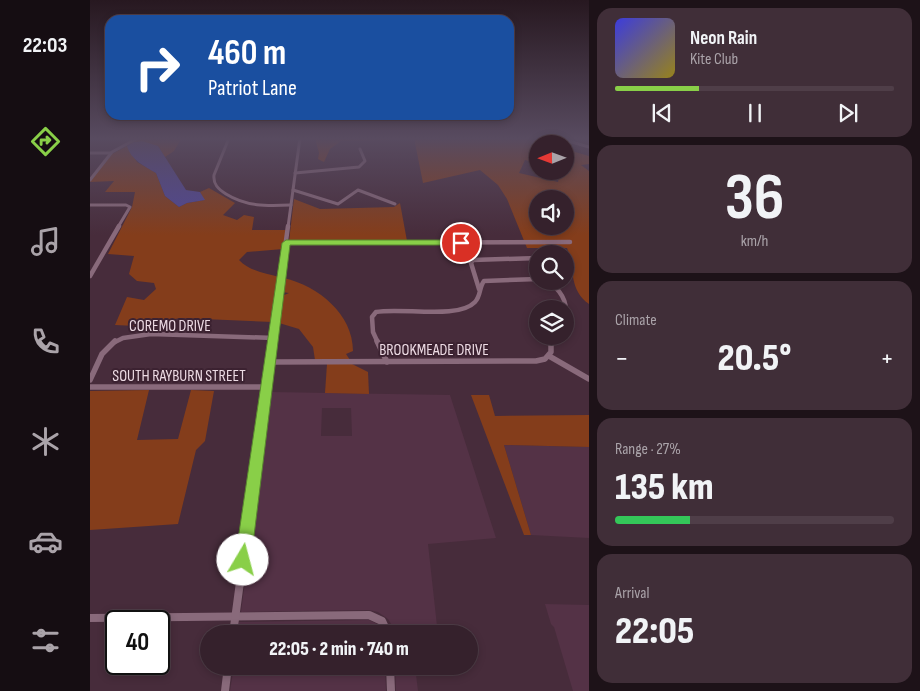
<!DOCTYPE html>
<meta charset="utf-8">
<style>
body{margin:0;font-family:"Sofia Sans Condensed",sans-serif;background:#402e38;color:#f1f3f6;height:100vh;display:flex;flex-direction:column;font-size:19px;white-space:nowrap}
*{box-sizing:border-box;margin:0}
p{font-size:16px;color:#aaa3a9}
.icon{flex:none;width:28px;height:28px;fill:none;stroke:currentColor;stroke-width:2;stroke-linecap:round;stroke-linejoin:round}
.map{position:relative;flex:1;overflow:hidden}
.side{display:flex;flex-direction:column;gap:8px;padding:8px;background:#1d1218;width:331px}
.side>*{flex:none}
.hud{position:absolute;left:15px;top:15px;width:409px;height:105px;border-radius:15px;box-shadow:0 2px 8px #0003,0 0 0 1px #4f3e48;background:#1a4fa0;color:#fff;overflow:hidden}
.needle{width:32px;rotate:269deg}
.fabs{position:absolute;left:439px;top:135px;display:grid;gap:10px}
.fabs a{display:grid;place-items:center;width:45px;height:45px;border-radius:50%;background:#35212c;box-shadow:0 2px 8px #0003,0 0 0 1px #4f3e48;font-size:25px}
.speed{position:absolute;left:15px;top:610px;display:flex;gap:10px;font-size:25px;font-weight:700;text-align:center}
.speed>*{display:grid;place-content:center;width:65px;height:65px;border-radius:50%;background:#35212c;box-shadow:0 2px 8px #0003,0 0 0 1px #4f3e48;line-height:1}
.speed .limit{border:2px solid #111;border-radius:8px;background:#fff;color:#111}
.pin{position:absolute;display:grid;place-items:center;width:42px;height:42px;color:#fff;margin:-21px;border:2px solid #fff;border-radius:50%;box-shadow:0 1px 5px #0007}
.me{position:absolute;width:55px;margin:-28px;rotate:8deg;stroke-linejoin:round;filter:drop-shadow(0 0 4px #0008)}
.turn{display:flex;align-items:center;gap:18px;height:105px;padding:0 20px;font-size:22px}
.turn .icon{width:65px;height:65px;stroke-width:2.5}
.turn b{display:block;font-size:35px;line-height:42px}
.big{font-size:38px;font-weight:800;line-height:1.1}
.side .card{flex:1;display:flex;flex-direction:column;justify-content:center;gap:8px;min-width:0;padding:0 18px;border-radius:15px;background:#402e38}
.side .dial{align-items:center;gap:0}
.dial b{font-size:65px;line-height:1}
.song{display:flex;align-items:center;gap:15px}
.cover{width:60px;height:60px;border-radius:8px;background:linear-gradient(135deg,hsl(240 70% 55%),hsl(50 70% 35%))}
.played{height:5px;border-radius:2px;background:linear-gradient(90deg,#89cf48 30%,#4f3e48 30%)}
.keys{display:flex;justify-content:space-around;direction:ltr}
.heat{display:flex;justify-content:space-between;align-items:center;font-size:28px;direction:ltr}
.charge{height:8px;border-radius:4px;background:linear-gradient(90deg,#34c759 27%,#4f3e48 0)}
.trip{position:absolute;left:110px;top:625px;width:278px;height:50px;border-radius:25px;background:#35212c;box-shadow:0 2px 8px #0003,0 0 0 1px #4f3e48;font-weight:800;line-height:50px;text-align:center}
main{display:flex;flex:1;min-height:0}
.menu{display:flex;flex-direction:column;width:90px;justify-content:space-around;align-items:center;background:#150d12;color:#aaa3a9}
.menu .icon{width:35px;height:35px}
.menu .current{color:#89cf48}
.menu b{font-size:22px;color:#f1f3f6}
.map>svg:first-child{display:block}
.built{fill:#543246;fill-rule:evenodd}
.green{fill:#843d1b;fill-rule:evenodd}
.water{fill:#514798}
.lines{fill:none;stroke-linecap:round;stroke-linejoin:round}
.minor-far3{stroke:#896a7b;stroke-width:3}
.minor-far2{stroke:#896a7b;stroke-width:4.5}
.minor-far1{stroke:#896a7b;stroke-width:5.5}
.minor{stroke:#896a7b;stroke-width:8}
.route{fill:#89cf48;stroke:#59872f}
.labels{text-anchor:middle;stroke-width:4;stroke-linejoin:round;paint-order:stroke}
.street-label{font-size:16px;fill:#eddbe4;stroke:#3c2231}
</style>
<main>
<nav class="menu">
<b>22:03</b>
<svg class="icon current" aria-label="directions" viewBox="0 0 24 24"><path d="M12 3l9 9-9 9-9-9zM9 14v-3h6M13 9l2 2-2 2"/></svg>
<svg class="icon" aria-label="music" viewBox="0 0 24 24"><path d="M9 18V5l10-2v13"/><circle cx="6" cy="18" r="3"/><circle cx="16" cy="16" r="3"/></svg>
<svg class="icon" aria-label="phone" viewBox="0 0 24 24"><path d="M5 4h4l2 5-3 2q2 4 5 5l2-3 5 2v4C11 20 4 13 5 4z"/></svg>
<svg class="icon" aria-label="climate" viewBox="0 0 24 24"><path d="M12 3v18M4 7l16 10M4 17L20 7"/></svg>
<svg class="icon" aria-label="car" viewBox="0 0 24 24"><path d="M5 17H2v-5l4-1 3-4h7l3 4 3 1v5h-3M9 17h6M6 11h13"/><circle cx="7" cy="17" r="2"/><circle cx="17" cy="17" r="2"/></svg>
<svg class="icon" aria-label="filters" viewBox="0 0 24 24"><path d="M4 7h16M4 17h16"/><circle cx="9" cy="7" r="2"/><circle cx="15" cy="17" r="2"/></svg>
</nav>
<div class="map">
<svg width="499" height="691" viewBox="0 0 499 691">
<rect width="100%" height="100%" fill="#472c3b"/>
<g class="built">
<path d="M180 392 360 395 406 538 338 544 347 626H325L321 634H304L303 627 298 619 288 612 279 610 151 612ZM232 408H261L262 436H231Z"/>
<polygon points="414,445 499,447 499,538 441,535"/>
<polygon points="455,604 499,605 499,691 483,691 464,627 461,624"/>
<polygon points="279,620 291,626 293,634 148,634 149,622"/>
<polygon points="144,666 295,666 296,691 140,691"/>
<polygon points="305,666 325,666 328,691 306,691"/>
</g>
<g class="green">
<polygon points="50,138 92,138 84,151 75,157 68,146 43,142"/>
<polygon points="225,138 300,138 300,140 251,141 240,149 234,162 228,159 229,153"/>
<path d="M324 138H438L460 143 448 144 447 163 435 160 429 173 468 182 471 171H475V149L499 156V164L491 165 499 171V304C478 289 485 267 477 248H437L417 199 408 185 390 170 333 183ZM448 199H475V226H448Z"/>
<path d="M37 146 47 162 66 173 75 196 89 207 97 203 114 200 110 192 119 188 145 203 133 215 147 220 154 215 164 217 162 230H196L193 249 157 252 149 260C159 271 175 273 189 277L183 322 90 318 46 326 25 325 37 297 54 300 66 289 64 283 47 281 39 274 44 256 18 254 42 207 45 192H15L24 181 0 182 22 154Z"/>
<polygon points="204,199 230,209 304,207 310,203 317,241 199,241"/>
<path d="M194 278C228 286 263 314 263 351L256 354 260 360H225L223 347 209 329 189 323 192 296 199 293 192 292Z"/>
<polygon points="237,364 262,364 278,372 279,394 235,393"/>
<polygon points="59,390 47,440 88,439 101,390 124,391 115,441 106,450 88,524 0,530 0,391"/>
<polygon points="381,395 399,395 405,416 499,415 499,447 414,445 441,535 434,535"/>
</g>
<path class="water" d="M52 141 68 146 96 190 110 192 115 200 97 203 89 207 75 196 66 173C54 166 41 160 37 146L44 142Z"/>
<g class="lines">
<g class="minor-far3">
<path d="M139 138 124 175C123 184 128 189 136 194 157 207 177 206 201 205"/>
<polyline points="468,138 499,147"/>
<polyline points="0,153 21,153"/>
<polyline points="205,173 269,167 275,161 270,149"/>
<polyline points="0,180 22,152 48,138"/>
<polyline points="203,190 248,204 268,190 305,204"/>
<polyline points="0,205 36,205 40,207 28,227"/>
<polyline points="198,227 210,138"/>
</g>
<g class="minor-far2">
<polyline points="196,243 480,242"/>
<polyline points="0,276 29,226"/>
<path d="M457 281C469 288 479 302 475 316"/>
<polyline points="389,289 381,263 383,260 448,258"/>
<polyline points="461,336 461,343"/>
<polyline points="23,343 33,338 61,334 184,338"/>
<polyline points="182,343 198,226"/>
<path d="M288 343 283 332 282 317 286 312C311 307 368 320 385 302 391 296 389 287 394 281L448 279"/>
</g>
<g class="minor-far1">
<polyline points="287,341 297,362"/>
<polyline points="459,356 499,379"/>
<polyline points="181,362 446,361 455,359 461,352 461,341"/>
<polyline points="0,380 12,354 25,341"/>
<polyline points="0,387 177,387"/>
<polyline points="162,494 183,341"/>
</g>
<g class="minor">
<polyline points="0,618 279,615 292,621 298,634"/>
<polyline points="143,634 162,493"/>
<polyline points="300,666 301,691"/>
<polyline points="135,691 138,666"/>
</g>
</g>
<linearGradient id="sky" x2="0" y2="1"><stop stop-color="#271820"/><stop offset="0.59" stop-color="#584b60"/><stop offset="1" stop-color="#584b60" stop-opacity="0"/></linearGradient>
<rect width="499" height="235" fill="url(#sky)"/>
<polygon class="route" points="196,240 371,240 376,243 371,245 200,245 161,560 159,566 153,569 147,566 145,560 192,243"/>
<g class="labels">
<g class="street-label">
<text x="80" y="331">COREMO DRIVE</text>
<text x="344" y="355">BROOKMEADE DRIVE</text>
<text x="89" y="381">SOUTH RAYBURN STREET</text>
</g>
</g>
</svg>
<div class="fabs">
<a><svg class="needle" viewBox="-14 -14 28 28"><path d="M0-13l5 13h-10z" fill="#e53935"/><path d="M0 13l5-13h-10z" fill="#aaa3a9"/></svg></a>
<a><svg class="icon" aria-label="sound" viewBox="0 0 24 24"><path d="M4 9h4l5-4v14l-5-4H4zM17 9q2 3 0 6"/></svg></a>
<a><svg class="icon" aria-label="search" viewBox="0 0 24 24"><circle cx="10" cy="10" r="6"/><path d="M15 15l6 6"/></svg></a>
<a><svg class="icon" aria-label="layers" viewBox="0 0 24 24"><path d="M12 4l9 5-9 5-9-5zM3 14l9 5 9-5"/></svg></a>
</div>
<div class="speed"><div class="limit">40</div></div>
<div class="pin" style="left:371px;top:243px;background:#d93025"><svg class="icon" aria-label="arrive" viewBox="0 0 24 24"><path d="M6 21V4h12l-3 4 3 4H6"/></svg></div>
<svg class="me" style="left:153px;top:560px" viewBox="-20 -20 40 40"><circle r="19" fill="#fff"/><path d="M0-13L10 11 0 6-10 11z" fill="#89cf48"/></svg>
<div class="trip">22:05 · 2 min · 740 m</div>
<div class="hud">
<div class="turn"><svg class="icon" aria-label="right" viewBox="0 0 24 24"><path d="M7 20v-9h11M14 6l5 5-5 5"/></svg><div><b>460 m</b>Patriot Lane</div></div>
</div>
</div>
<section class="side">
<div class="card">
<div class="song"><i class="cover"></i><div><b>Neon Rain</b><p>Kite Club</p></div></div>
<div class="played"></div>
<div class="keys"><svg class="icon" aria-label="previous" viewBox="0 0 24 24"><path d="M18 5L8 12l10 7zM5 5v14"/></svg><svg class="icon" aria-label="pause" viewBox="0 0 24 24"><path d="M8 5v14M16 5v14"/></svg><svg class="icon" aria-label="next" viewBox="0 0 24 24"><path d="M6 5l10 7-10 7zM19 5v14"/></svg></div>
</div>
<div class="card dial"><b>36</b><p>km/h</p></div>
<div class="card"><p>Climate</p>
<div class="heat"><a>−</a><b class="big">20.5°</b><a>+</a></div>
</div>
<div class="card"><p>Range · 27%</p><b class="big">135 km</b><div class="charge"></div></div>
<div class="card"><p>Arrival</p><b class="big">22:05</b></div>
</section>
</main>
